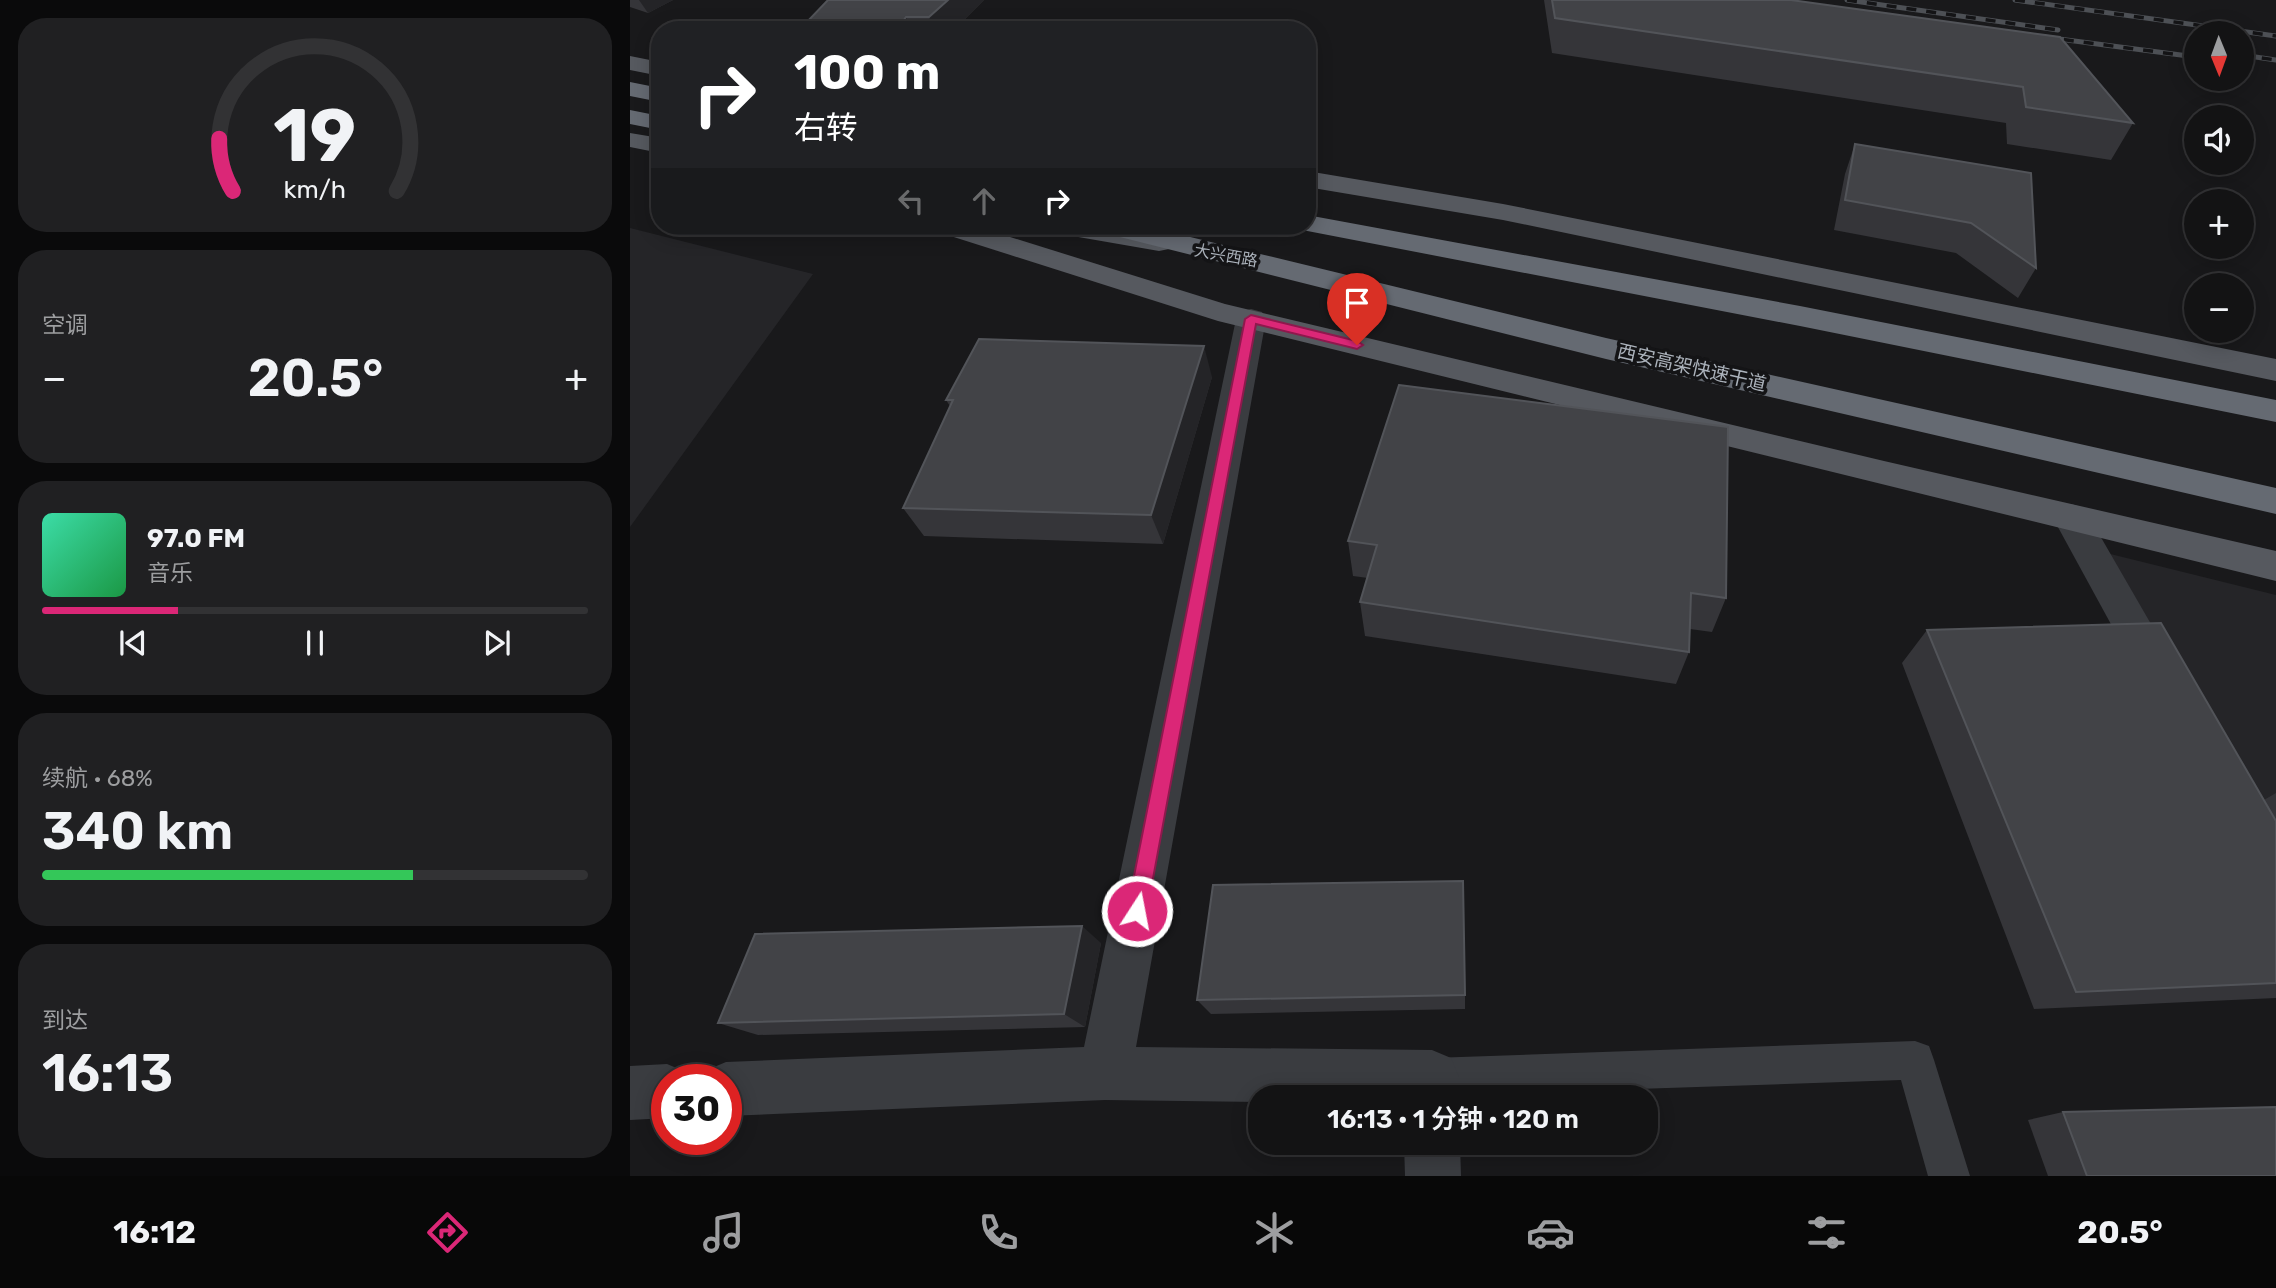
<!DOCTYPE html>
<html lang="zh">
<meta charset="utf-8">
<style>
body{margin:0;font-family:Rubik,"Noto Sans SC",sans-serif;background:#202022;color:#f1f3f6;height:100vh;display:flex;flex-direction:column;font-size:26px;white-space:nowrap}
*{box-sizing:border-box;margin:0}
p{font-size:23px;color:#9d9ea0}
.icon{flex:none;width:38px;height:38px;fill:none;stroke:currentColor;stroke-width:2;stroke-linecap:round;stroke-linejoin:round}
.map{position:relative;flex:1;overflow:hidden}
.sheet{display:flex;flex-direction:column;gap:18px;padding:18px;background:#0a0a0b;width:630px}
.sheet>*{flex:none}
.hud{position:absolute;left:21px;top:21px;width:665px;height:214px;border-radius:28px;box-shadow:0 4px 18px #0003,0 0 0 2px #323234;background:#202124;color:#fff;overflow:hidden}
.needle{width:46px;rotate:179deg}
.buttons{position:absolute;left:1554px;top:21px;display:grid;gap:14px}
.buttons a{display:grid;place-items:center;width:70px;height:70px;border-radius:50%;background:#131314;box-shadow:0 4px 18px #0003,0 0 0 2px #323234;font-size:35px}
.speed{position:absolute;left:21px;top:1064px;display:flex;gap:14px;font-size:35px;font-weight:700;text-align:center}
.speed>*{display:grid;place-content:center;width:91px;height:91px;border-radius:50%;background:#131314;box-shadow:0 4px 18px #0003,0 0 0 2px #323234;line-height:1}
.speed .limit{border:10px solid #d22;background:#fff;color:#111}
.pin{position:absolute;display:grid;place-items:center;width:60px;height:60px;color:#fff;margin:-72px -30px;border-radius:50% 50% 50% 0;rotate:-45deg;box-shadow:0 0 7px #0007}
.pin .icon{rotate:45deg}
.me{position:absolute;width:77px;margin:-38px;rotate:11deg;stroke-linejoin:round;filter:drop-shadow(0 0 5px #0008)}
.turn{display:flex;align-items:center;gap:24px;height:147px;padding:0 28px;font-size:32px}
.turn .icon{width:91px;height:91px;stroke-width:2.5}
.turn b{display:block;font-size:49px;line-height:60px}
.lanes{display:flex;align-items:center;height:66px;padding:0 28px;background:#0003;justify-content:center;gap:35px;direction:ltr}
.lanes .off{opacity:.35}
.big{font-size:52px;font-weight:600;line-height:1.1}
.sheet .tile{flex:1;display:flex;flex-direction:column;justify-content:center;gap:10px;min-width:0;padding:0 24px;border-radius:28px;background:#202022}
.sheet .dial{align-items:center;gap:0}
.dial svg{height:182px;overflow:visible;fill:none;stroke:#323234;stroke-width:7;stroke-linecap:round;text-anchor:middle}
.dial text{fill:#f1f3f6;stroke:none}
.song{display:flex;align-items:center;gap:21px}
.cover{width:84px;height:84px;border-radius:10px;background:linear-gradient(135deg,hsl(160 70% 55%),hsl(140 70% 35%))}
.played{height:7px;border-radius:4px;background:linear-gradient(90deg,#db2777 25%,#323234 25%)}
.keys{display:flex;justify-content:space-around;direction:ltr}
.heat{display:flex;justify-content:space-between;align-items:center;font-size:38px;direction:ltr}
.charge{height:10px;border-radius:5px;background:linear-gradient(90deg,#34c759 68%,#323234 0)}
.trip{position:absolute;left:618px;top:1085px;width:410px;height:70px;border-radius:28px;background:#131314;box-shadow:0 4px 18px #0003,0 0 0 2px #323234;font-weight:600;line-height:70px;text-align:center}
.dock{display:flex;height:112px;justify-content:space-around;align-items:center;background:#080808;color:#9d9ea0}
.dock .icon{width:49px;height:49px}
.dock .active{color:#db2777}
.dock b{font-size:32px;color:#f1f3f6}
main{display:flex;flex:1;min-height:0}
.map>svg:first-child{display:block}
.built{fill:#252528}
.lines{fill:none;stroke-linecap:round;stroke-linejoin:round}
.lane{fill:#3a3c40;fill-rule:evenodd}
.street{fill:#3a3c40;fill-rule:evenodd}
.primary{fill:#56595f;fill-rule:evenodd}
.highway{fill:#656a72;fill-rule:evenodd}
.rail-casing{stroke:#4d5055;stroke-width:5}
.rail{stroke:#141416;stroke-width:3.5;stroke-dasharray:10;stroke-linecap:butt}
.wall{fill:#353539}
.shaded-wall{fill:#242427}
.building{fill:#424347;stroke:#525459;stroke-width:2}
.route{fill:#db2777;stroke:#8e194d;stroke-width:2}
.labels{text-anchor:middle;stroke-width:7;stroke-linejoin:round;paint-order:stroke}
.far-street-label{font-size:16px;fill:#abb2bb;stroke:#141416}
.street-label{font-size:19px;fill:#abb2bb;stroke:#141416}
</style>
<main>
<section class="sheet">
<div class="tile dial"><svg viewBox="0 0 100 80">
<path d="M14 69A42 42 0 1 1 86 69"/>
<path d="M14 69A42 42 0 0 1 8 46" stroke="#db2777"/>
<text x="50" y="56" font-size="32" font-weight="700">19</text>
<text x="50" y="72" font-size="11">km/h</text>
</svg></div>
<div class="tile"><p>空调</p>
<div class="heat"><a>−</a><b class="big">20.5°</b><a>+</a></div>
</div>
<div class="tile">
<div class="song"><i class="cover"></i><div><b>97.0 FM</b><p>音乐</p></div></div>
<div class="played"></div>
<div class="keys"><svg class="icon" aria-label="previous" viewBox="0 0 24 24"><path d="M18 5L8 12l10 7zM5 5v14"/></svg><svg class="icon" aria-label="pause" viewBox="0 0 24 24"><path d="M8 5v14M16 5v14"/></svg><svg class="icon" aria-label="next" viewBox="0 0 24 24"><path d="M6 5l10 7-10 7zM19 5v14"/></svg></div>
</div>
<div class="tile"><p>续航 · 68%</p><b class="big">340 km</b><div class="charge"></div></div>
<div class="tile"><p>到达</p><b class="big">16:13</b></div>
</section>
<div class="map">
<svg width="1646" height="1176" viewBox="0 0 1646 1176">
<rect width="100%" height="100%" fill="#19191b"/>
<g class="built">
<polygon points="0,228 183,274 0,527"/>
<polygon points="1440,544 1646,595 1646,934"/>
</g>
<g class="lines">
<polygon class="lane" points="1285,1041 1299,1046 1304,1060 1340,1176 1298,1176 1271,1080 802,1096 788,1091 783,1077 788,1063 802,1058"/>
<g class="street">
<polygon points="621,309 632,312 636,319 506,1047 802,1050 821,1058 829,1077 829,1097 630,1097 630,1102 475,1100 96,1116 96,1080 73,1080 77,1070 96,1062 454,1047 606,319 610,312"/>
<polygon points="1441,504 1454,508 1540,657 1546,669 1540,681 1526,687 1512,681 1423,518 1428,508"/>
<polygon points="37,1064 56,1072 59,1080 37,1080 37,1118 0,1120 0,1066"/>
<polygon points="774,1143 830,1143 831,1176 775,1176"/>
</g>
<g class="primary">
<polygon points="0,56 30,62 30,76 0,70"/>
<polygon points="0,133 30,138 30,153 0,147"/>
<polygon points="677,171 873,204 1646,359 1646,381 873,220 677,187"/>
<polygon points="304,226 345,226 595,304 1254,461 1646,551 1646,581 588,321 308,232"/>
<polygon points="417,226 477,226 539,237 543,243 539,249 529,251 431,234 421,232"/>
</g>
<g class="highway">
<polygon points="0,82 30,88 30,102 0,96"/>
<polygon points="0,110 30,116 30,130 0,124"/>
<polygon points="677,215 1170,306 1646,400 1646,422 1170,326 667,229 665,226 677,226"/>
<polygon points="466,226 515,226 976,338 1646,488 1646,514 976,359 470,232"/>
</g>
<defs>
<g id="rail">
<polyline points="1217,0 1428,30"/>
<polyline points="1385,0 1646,36"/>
<polyline points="1414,37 1566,57"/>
<polyline points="1612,55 1646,60"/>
</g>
</defs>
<use href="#rail" class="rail-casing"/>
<use href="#rail" class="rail"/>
</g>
<g class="wall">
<polygon points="0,0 43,0 18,13 0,7"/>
<polygon points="198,0 354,0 324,30 178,30 175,24"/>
<polygon points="914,0 1161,0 1503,123 1481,160 1377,144 1376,123 922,53"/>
<polygon points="1225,144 1406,268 1388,298 1326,253 1204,230 1215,174"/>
<polygon points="582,377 533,544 294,536 273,508 320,406 316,400"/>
<polygon points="718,541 1096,598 1082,632 1060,629 1059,652 1046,684 735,636 730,602 738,578 723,576"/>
<polygon points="1297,630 1634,800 1646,793 1646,998 1404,1009 1272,663"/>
<polygon points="471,943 455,1027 128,1035 88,1023"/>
<polygon points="835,995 835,1009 581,1014 567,1000"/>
<polygon points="1433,1112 1646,1176 1418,1176 1398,1120"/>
</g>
<g class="shaded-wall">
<polygon points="9,0 43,0 18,13"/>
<polygon points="318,0 354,0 324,30 304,30 299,17"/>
<polygon points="276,17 282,30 273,30 271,24"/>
<polygon points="574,346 582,377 533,544 521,515"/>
<polygon points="452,926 471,943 455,1027 434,1014"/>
</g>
<g class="building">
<polygon points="198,0 318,0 299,17 276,17 271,24 175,24"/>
<polygon points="922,0 1161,0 1430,37 1503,123 1396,107 1393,87 925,18"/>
<polygon points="1225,144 1401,173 1406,268 1341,223 1215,200"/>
<polygon points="349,339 574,346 521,515 273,508 323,400 316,400"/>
<polygon points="769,385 1098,427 1096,598 1061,593 1059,652 730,602 747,545 718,541"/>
<polygon points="1531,623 1646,821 1646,983 1446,992 1297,630"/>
<polygon points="833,881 835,995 567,1000 583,885"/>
<polygon points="452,926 434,1014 88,1023 125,934"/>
<polygon points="1646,1107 1646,1176 1457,1176 1433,1112"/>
</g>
<polygon class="route" points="621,315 727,341 733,345 727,349 626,324 517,911 514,918 507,921 500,918 497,911 615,319"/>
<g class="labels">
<g class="far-street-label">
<text transform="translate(596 255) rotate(10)" y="6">大兴西路</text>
</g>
<g class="street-label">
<text transform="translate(1062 367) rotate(13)" y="7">西安高架快速干道</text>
</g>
</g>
</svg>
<div class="buttons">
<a><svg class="needle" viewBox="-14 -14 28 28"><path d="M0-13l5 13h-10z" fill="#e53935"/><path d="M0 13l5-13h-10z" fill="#9d9ea0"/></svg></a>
<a><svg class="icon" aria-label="sound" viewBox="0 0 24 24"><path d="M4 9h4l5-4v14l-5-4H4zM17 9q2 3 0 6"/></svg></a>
<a>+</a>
<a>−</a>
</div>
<div class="speed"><div class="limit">30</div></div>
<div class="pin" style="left:727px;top:345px;background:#d93025"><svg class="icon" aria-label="arrive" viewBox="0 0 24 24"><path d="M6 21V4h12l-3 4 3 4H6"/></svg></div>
<svg class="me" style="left:507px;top:911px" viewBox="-20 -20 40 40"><circle r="17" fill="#db2777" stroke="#fff" stroke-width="3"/><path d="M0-11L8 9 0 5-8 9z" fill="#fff"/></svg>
<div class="trip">16:13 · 1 分钟 · 120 m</div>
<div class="hud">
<div class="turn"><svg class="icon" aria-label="right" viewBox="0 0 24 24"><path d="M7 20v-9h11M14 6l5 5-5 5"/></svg><div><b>100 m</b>右转</div></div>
<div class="lanes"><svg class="icon off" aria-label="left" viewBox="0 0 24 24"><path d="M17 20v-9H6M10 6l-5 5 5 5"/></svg><svg class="icon off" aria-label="ahead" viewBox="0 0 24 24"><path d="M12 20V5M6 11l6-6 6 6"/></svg><svg class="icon" aria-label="right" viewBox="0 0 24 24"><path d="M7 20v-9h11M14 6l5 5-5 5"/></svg></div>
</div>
</div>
</main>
<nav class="dock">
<b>16:12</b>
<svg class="icon active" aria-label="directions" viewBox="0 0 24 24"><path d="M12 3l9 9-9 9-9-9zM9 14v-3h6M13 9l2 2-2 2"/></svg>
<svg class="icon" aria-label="music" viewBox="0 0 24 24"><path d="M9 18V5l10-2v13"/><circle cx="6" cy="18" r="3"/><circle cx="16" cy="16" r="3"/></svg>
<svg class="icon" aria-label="phone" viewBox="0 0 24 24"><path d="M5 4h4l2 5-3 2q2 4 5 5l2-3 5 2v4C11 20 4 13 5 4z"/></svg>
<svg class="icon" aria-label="climate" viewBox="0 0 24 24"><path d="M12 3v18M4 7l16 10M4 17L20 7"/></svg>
<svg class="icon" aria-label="car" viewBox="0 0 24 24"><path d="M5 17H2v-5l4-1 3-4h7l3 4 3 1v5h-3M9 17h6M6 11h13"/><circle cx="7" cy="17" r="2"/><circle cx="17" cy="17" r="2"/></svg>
<svg class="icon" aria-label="filters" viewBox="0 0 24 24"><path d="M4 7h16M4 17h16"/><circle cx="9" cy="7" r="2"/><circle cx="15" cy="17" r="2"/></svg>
<b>20.5°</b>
</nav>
